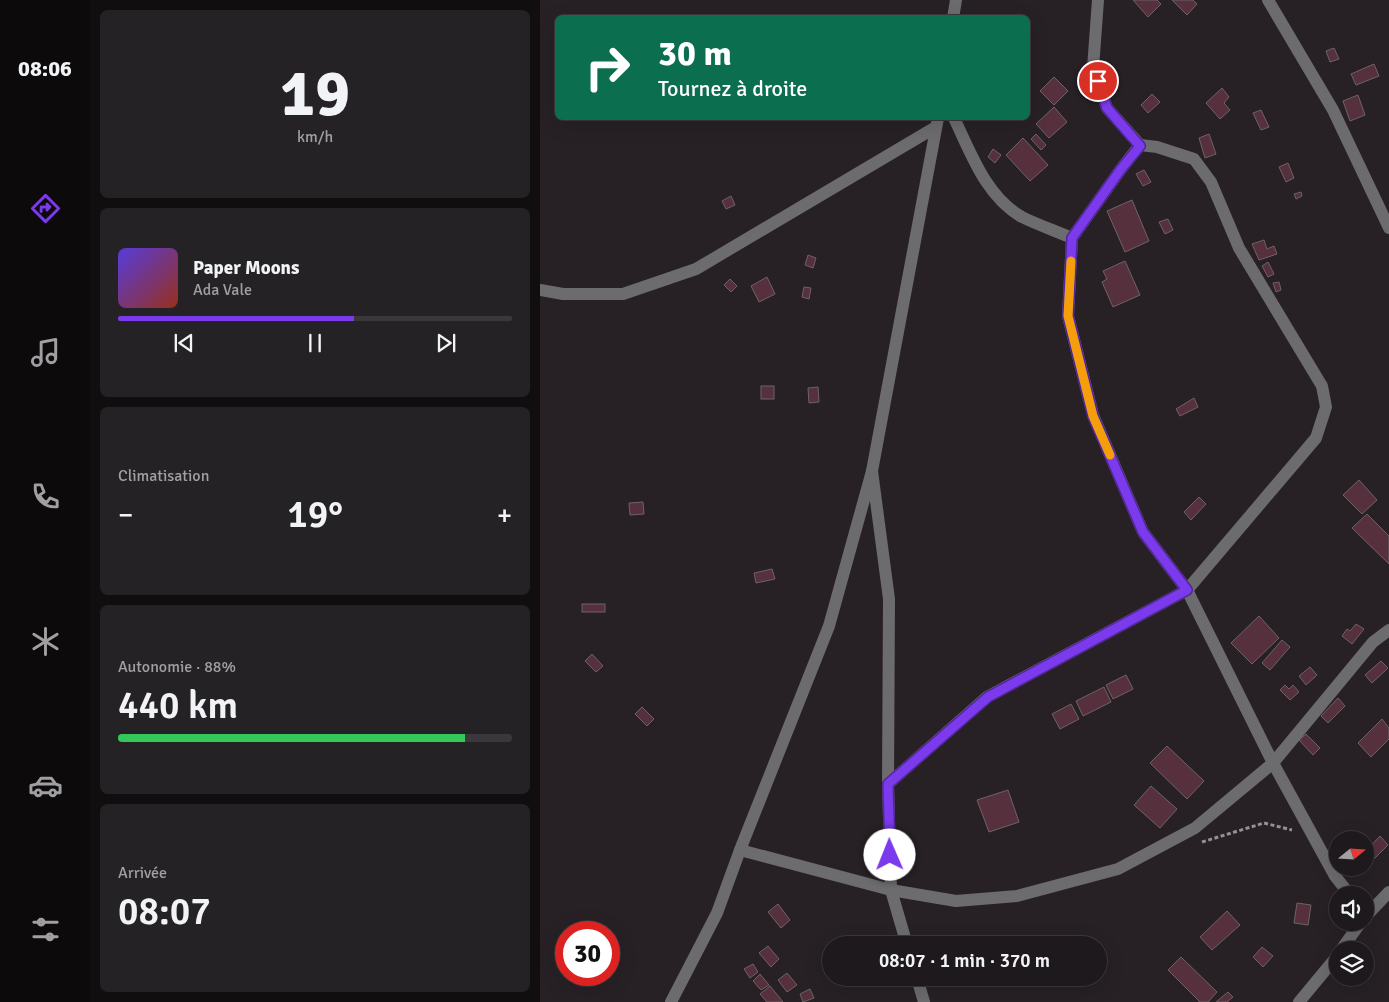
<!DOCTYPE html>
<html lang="fr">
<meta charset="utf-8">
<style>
body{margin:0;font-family:Signika,sans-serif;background:#252225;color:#f1f3f6;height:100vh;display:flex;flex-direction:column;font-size:19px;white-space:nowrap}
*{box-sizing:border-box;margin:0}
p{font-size:16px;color:#a0a0a3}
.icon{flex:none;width:28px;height:28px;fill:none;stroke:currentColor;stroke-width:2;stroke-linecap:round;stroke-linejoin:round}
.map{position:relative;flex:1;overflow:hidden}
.drawer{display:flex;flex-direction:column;gap:10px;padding:10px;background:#100e0f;width:450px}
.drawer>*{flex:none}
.top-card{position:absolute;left:15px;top:15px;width:475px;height:105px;border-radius:8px;box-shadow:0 5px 20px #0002,0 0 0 1px #3b383b;background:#0b6e4f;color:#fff;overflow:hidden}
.needle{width:32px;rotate:72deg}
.fabs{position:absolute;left:789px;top:831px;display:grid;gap:10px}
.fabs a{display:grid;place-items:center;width:45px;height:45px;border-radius:50%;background:#1d191c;box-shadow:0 5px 20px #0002,0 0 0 1px #3b383b;font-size:25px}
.speed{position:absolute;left:15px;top:921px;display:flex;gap:10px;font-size:25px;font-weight:700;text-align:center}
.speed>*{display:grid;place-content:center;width:65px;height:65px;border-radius:50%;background:#1d191c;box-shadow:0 5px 20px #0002,0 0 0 1px #3b383b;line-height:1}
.speed .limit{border:8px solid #d22;background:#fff;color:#111}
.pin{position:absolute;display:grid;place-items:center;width:42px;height:42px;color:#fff;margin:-21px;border:2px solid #fff;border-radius:50%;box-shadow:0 1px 5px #0007}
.me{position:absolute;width:55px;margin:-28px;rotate:359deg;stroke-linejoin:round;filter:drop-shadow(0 0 4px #0008)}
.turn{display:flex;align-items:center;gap:18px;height:105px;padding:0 20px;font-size:22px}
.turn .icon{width:65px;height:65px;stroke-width:2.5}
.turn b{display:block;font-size:35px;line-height:42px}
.big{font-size:38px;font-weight:600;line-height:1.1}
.drawer .tile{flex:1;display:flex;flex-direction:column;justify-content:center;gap:8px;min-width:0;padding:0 18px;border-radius:8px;background:#252225}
.drawer .dial{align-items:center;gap:0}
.dial b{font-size:65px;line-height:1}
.song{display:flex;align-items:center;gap:15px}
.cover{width:60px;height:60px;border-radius:8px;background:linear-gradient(135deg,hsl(250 70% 55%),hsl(10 70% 35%))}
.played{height:5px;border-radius:2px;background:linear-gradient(90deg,#7c3aed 60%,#3b383b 60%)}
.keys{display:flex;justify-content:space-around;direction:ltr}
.heat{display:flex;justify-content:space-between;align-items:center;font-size:28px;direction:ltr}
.charge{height:8px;border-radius:4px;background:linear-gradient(90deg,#34c759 88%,#3b383b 0)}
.trip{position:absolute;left:282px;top:936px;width:285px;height:50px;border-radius:25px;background:#1d191c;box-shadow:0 5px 20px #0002,0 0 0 1px #3b383b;font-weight:600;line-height:50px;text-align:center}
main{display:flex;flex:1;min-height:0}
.menu{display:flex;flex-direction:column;width:90px;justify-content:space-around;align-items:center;background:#0c0a0b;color:#a0a0a3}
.menu .icon{width:35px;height:35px}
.menu .on{color:#7c3aed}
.menu b{font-size:22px;color:#f1f3f6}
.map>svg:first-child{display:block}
.building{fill:#56303c;stroke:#6d6366}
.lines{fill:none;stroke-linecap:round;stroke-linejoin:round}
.path{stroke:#969094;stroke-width:3;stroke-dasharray:4 2.5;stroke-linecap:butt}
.minor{stroke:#6c6b6e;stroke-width:12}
.tertiary{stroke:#6c6b6e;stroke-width:12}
.route-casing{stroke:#51269a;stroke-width:12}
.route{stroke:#7c3aed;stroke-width:9}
.slow{stroke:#f59e0b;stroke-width:9}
</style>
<main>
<nav class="menu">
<b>08:06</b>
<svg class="icon on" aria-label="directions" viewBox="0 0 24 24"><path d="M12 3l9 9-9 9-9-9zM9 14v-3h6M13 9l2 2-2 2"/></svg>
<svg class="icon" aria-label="music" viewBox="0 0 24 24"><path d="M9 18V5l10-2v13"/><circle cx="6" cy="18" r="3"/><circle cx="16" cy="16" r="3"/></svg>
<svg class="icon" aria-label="phone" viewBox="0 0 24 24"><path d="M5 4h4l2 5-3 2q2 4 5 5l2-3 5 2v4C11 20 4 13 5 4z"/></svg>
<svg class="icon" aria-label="climate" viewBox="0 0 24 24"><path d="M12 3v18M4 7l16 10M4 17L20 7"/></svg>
<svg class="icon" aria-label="car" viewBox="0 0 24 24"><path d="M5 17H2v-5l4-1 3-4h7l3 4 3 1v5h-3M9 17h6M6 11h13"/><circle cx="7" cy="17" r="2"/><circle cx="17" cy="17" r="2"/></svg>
<svg class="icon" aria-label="filters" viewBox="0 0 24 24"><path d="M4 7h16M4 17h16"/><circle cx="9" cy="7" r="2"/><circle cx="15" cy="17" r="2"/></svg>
</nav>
<section class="drawer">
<div class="tile dial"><b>19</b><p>km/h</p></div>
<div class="tile">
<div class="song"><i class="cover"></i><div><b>Paper Moons</b><p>Ada Vale</p></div></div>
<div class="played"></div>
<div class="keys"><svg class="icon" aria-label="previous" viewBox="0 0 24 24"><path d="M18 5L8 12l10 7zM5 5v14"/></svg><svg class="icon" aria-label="pause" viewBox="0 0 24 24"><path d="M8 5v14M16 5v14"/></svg><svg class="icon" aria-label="next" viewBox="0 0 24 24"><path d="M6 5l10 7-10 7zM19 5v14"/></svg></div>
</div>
<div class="tile"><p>Climatisation</p>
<div class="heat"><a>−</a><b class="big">19°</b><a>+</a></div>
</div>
<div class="tile"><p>Autonomie · 88%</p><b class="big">440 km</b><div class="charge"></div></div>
<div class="tile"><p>Arrivée</p><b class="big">08:07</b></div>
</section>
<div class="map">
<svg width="849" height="1002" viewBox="0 0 849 1002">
<rect width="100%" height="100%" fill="#272126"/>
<g class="building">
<polygon points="593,0 617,0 621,4 608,17"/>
<polygon points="632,0 653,0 657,4 647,15"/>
<polygon points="794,48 799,59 790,62 786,51"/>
<polygon points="834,64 839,76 816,85 811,74"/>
<polygon points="514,77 528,91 514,105 500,91"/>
<polygon points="682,88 689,97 684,103 690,110 680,119 666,103"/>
<polygon points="612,94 620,102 608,113 601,105"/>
<polygon points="818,95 825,115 810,121 803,101"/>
<polygon points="514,107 527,122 509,138 496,124"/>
<polygon points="721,110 729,127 721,130 713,113"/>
<polygon points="496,134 506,145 501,150 491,139"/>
<polygon points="669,134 676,154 665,158 659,138"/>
<polygon points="483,138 508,165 490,181 466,155"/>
<polygon points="453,149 461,155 455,163 448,157"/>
<polygon points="748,163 754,178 746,182 739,167"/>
<polygon points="604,170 611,182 603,186 596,174"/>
<polygon points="761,192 762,196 756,199 754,194"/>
<polygon points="191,196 195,205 186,209 182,201"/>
<polygon points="592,200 609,241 585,252 567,211"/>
<polygon points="628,219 633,230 625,234 619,222"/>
<polygon points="724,240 727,249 734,246 737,254 719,260 712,244"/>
<polygon points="268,255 276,258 273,268 265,265"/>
<polygon points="585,261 600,295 573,307 562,282 567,279 563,271"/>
<polygon points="728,262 734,274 728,277 722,266"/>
<polygon points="227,277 235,294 219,302 211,286"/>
<polygon points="190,279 197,286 191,292 184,285"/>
<polygon points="739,282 741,290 736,292 733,283"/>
<polygon points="264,287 271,288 269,299 262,297"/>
<rect x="221" y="386" width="13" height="13"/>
<polygon points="278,387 279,402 269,403 268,388"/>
<polygon points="654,398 658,407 640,416 636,409"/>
<polygon points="819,480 837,500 822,514 803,495"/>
<polygon points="659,497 666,504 651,520 644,512"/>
<polygon points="103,502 104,514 90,515 89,503"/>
<polygon points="827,514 849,536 849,564 812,528"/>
<polygon points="232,569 235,579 216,583 214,573"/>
<rect x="42" y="604" width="23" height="8"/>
<polygon points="719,616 739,638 712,664 691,643"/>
<polygon points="816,624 824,629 812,644 802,636 807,629 810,631"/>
<polygon points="742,640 750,647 730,670 722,663"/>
<polygon points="52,654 63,666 56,672 45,661"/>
<polygon points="841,661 848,668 832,683 825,675"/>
<polygon points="770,667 777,675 766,685 759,676"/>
<polygon points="586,675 593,689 573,699 566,685"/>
<polygon points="745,685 749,689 753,685 759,692 750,700 740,690"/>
<polygon points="564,687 571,702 543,716 536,701"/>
<polygon points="798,698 805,706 788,723 781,716"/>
<polygon points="531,704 539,719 520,729 512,714"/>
<polygon points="102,707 114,719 107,726 95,714"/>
<polygon points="842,719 849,728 849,739 831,757 818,743"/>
<polygon points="766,734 780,748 773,755 759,740"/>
<polygon points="627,746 664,781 647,799 610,763"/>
<polygon points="611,786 637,809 620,828 594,805"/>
<polygon points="468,790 479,822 449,832 437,800"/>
<polygon points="840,836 848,845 833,860 825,852"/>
<polygon points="757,903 771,905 768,925 754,923"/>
<polygon points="238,904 250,920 241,928 228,912"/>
<polygon points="687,911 700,925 672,950 660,937"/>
<polygon points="228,946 239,959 231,967 219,953"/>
<polygon points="722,947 733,956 723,967 713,957"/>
<polygon points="641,957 677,992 668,1002 660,1002 628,970"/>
<polygon points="213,964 218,972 210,978 204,969"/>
<polygon points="247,973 257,985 247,992 238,980"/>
<polygon points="220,974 229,985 221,990 213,981"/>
<polygon points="230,986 243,1002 227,1002 220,994"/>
<polygon points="270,989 274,998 263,1002 260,994"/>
<polygon points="688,992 693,997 687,1002 676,1002"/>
</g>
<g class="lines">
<polyline class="path" points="662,842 724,823 752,830"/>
<g class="minor">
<polyline points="558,0 553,68 567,108 600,145 581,169 532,238 528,316 553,415 603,532 647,590 733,763 795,876 810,895"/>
<polyline points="728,0 793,110 849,228"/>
<path d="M414 118C431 153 446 197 482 217 498 225 516 231 532 238"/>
<polyline points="0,290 23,294 83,294 156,269 396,127"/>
<polyline points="332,471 349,599 348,784 351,890 367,945"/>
<polyline points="348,784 447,697 647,590 776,438 786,407 782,386 699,248 671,182 654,159 617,147 600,145"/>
<polyline points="200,850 351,890 416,901 477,896 578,869 655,828 733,763 833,642 849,630"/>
<polyline points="825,917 849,892"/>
<polyline points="801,950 821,922"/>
<polyline points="377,978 384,1002"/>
<polyline points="759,1002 798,955"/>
</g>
<g class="tertiary">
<polyline points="413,18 416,0"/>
<polyline points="131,1002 177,913 200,850 289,626 332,471 398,118"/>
</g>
</g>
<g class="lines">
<defs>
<polyline id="route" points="350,855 348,784 448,697 647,590 603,532 553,416 528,316 532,238 581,169 600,146 567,108 558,81"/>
</defs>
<use href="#route" class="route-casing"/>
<use href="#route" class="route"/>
<polyline class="slow" points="531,261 528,316 553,416 570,455"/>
</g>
</svg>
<div class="fabs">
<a><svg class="needle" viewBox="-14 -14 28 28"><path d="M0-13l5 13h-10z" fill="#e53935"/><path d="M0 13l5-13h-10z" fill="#a0a0a3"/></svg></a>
<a><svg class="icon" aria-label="sound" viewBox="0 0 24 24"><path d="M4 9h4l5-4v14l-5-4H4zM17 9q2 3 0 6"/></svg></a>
<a><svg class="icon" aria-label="layers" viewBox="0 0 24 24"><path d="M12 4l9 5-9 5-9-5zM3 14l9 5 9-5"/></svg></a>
</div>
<div class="speed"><div class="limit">30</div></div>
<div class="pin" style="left:558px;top:81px;background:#d93025"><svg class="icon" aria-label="arrive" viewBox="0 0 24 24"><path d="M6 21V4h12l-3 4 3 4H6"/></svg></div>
<svg class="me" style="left:350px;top:855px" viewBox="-20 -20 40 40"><circle r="19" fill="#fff"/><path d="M0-13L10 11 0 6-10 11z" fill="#7c3aed"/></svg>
<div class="trip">08:07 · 1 min · 370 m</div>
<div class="top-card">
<div class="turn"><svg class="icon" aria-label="right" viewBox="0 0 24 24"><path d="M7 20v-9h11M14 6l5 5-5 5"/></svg><div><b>30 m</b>Tournez à droite</div></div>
</div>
</div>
</main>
